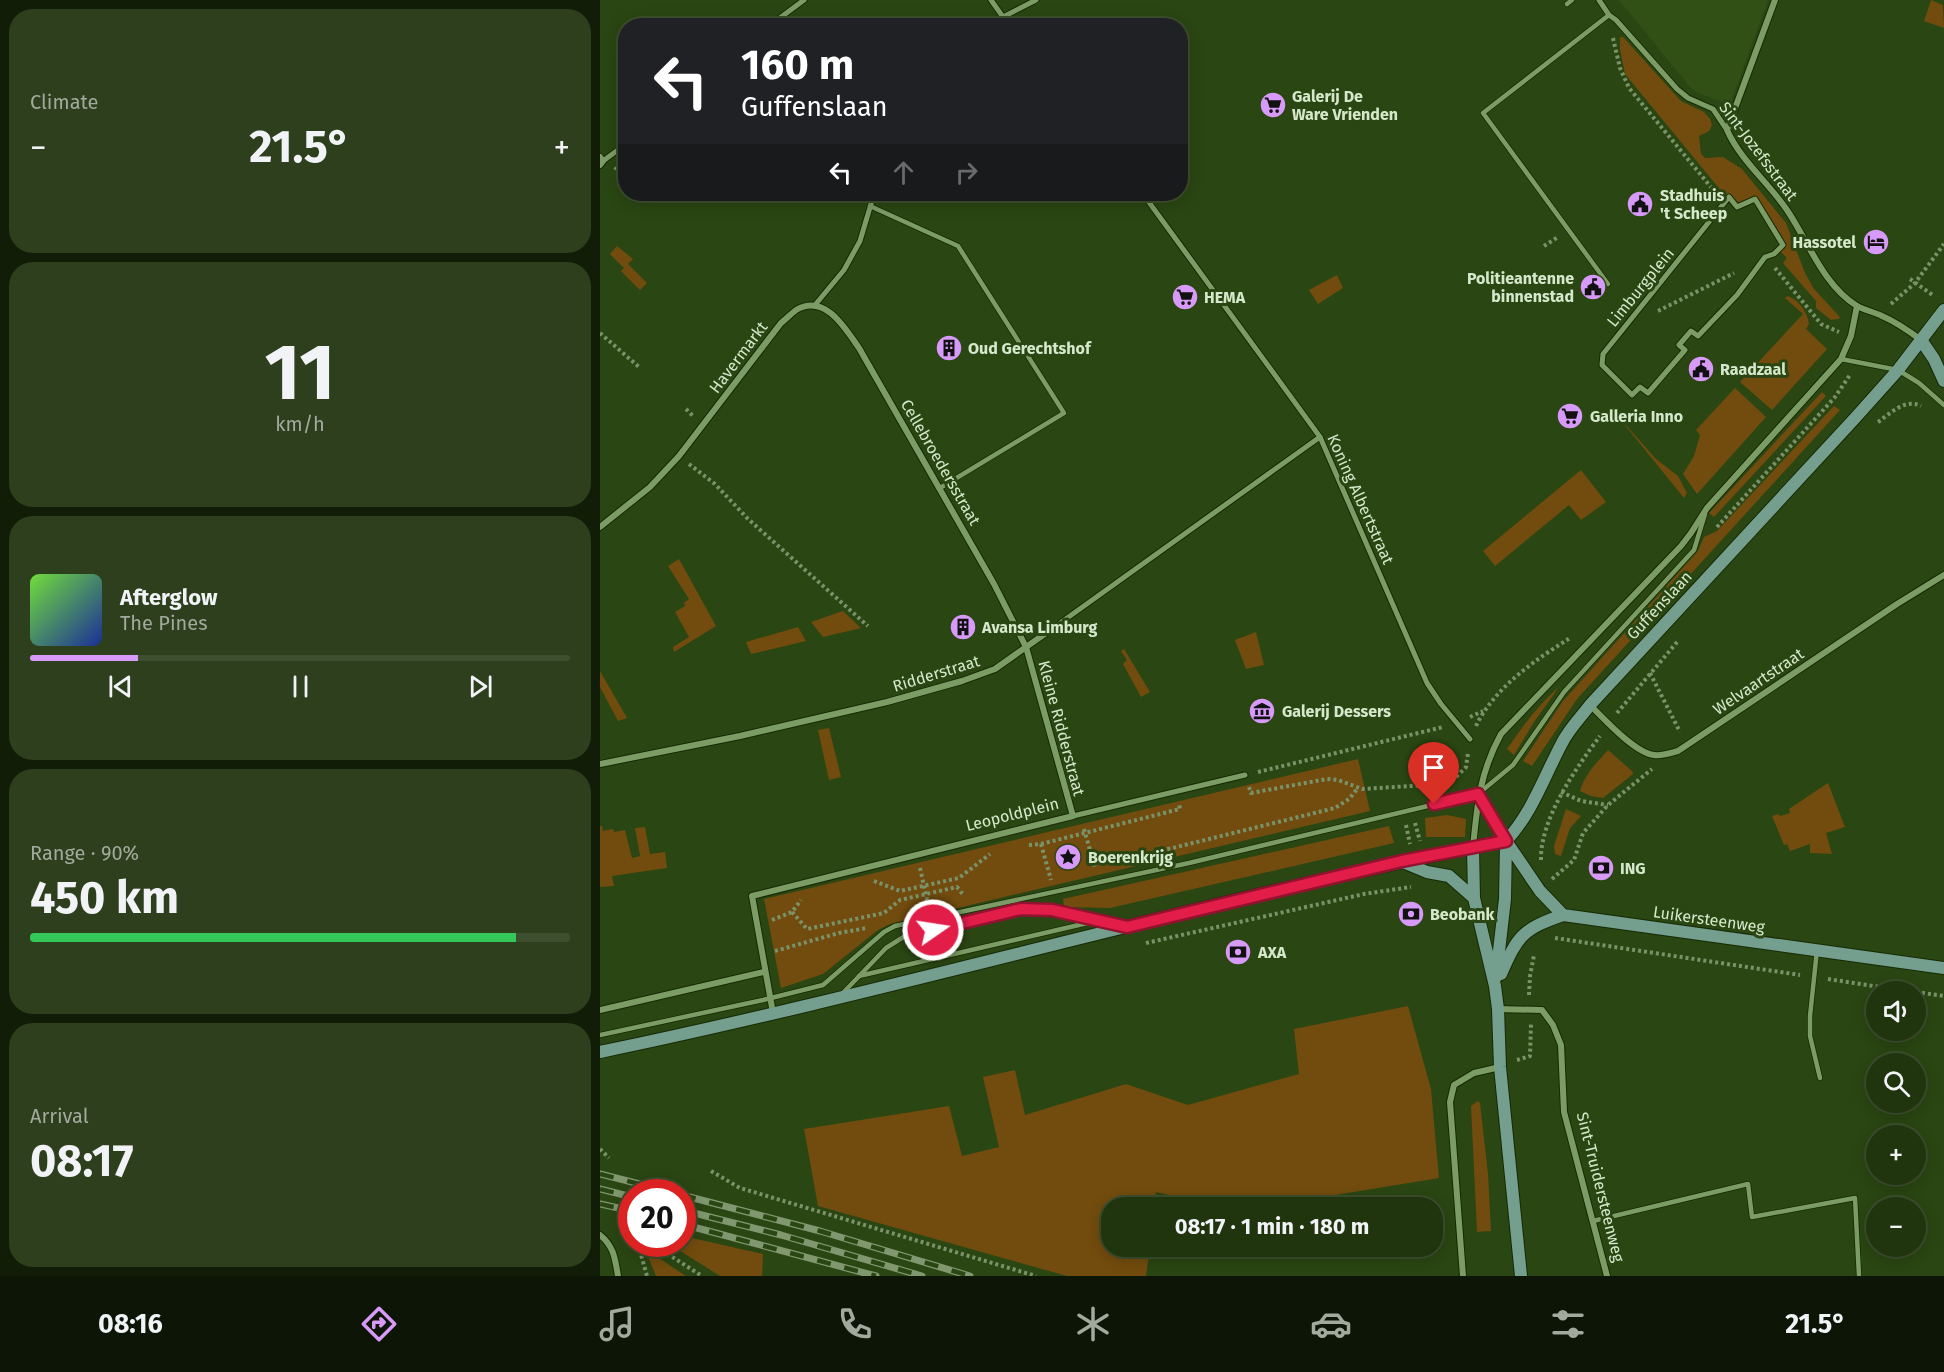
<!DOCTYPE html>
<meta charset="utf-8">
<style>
body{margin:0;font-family:"Fira Sans",sans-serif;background:#2d3f1c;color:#f1f3f6;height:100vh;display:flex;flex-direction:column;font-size:22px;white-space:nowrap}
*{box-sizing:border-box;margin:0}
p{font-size:20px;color:#a2aa9e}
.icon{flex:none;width:33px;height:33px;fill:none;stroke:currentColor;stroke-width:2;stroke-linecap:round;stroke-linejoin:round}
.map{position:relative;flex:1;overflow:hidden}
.panel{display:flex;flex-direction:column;gap:9px;padding:9px;background:#121d08;width:600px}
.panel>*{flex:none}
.hud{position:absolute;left:18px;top:18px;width:570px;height:183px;border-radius:24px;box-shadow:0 3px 15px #0003,0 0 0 2px #3d4f2e;background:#202124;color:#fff;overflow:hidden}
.controls{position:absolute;left:1266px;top:981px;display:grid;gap:12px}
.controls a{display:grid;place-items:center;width:60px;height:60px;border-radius:50%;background:#20340e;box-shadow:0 3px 15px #0003,0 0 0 2px #3d4f2e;font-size:30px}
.speed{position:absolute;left:18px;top:1179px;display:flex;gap:12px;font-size:30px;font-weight:700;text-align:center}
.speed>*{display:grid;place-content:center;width:78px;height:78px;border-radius:50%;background:#20340e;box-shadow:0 3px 15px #0003,0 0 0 2px #3d4f2e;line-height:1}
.speed .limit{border:9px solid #d22;background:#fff;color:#111}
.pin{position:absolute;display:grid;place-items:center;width:51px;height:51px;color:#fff;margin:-62px -26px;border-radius:50% 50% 50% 0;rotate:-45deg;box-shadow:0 0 6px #0007}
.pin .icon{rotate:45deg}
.me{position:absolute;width:66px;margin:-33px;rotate:77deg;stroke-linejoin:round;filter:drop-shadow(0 0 4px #0008)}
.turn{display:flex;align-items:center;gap:21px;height:126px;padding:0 24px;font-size:27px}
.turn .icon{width:78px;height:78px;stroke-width:2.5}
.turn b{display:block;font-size:42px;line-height:51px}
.lanes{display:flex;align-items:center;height:57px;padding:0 24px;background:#0003;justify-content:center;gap:30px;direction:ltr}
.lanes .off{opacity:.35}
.big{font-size:45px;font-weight:700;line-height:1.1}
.panel .widget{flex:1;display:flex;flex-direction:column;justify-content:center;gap:9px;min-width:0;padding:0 21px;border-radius:24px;background:#2d3f1c}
.panel .dial{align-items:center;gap:0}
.dial b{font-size:78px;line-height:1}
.song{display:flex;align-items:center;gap:18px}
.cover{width:72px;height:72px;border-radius:9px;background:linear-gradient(135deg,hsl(100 70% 55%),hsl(230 70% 35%))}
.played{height:6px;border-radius:3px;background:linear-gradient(90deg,#d89af8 20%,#3d4f2e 20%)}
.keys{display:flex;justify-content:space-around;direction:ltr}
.heat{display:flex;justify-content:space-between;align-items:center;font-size:33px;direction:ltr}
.charge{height:9px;border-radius:4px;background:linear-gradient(90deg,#34c759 90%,#3d4f2e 0)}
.trip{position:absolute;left:501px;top:1197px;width:342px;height:60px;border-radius:24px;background:#20340e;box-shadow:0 3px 15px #0003,0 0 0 2px #3d4f2e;font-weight:700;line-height:60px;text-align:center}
.tab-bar{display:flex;height:96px;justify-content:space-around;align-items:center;background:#0d1506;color:#a2aa9e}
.tab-bar .icon{width:42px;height:42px}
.tab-bar .on{color:#d89af8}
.tab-bar b{font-size:27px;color:#f1f3f6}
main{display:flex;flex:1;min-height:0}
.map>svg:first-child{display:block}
.built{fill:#305015}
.green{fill:#724c0e}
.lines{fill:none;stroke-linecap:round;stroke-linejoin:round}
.service-casing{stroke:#162a04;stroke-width:6}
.pedestrian-casing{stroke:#162a04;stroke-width:7}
.minor-casing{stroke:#162a04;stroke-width:8}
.secondary-casing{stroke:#162a04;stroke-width:14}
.path{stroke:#7a9269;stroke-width:4;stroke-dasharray:3 3;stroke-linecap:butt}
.service{stroke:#7c9c66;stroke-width:4.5}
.pedestrian{stroke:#7c9c66;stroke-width:5}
.minor{stroke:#7c9c66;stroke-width:6}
.secondary{stroke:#749e8e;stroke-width:12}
.rail-casing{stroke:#80976f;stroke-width:7}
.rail{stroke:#2a4612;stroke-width:4.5;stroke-dasharray:14;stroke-linecap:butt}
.route-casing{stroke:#92132f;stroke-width:15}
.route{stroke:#e11d48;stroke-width:10}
.labels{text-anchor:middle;stroke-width:6;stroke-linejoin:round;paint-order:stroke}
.poi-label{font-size:16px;font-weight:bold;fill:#d6e8cc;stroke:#2a4612;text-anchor:start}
.street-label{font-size:16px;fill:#d6e8cc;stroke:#2a4612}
</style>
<main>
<section class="panel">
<div class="widget"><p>Climate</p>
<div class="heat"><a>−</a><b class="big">21.5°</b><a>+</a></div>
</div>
<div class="widget dial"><b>11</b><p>km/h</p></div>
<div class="widget">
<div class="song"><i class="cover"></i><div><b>Afterglow</b><p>The Pines</p></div></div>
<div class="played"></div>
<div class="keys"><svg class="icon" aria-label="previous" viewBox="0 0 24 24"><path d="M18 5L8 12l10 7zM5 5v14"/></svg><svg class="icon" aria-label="pause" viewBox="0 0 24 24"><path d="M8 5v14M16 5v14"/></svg><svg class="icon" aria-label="next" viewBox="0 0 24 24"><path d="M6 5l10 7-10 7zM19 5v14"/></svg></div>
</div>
<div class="widget"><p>Range · 90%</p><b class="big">450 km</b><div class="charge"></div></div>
<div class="widget"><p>Arrival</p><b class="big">08:17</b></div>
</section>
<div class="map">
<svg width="1344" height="1276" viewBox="0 0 1344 1276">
<rect width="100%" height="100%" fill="#2a4612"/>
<polygon class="built" points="1019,0 1168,0 1130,105 1098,93 1090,87"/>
<g class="green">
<polygon points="1331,0 1343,5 1344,28 1324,21"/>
<polygon points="1020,37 1023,37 1081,101 1104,112 1110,119 1112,125 1109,131 1099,136 1101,154 1105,158 1123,157 1142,169 1186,223 1205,273 1214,289 1240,317 1239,319 1231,320 1216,308 1216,301 1183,263 1187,258 1179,250 1183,245 1155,199 1137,207 1127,198 1025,74 1020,49"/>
<polygon points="17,246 33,259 28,264 47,283 40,290 21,271 24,268 10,254"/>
<polygon points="737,275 743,288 718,304 709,290"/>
<path d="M1188 296C1200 301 1207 312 1209 324L1206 329 1227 349 1172 410 1140 382 1203 314 1185 298Z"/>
<polygon points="1135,388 1166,417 1097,494 1083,474 1094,456 1100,435 1096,430"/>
<polygon points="1222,392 1226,396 1114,517 1109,513"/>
<polygon points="1234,406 1240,410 977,699 932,766 923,761 963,701 1098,551 1104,537 1117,531"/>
<polygon points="1016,414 1056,459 1078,476 1087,493 1084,498"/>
<polygon points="981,470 1006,502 981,520 969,505 895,566 883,551"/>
<polygon points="79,559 116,626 74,652 73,647 89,637 75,612 85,606 84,603 89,599 68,566"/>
<polygon points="243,611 261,628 223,637 211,622"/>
<polygon points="198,627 206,641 151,654 146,642"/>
<polygon points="656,632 664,665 646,669 635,640"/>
<polygon points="524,649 550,692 541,697 523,664 527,660 521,651"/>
<polygon points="0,671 27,718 18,721 0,687"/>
<path d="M959 687 934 722 914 755 907 749C922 727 938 705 959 687Z"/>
<polygon points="229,728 241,777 229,780 218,730"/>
<path d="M1008 750 1032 771 1033 774 1003 798 991 796 980 791C985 774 997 762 1008 750Z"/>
<polygon points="758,759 770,811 290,924 278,930 223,974 181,988 164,899"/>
<polygon points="1228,783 1245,827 1226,833 1232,854 1210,853 1210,844 1190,851 1187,844 1184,845 1172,816 1178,814 1180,816 1190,813 1189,809"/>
<polygon points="966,809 981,816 970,828 961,856 955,854 954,846"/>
<polygon points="847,815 866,819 865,837 826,837 825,818"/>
<polygon points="0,826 2,826 3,831 13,829 14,832 25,830 32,858 40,856 35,828 45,827 50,854 65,852 67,868 12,876 14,886 0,887"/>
<polygon points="789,826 794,843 510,908 464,907 463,899"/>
<polygon points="808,1006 831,1089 839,1178 723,1197 725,1207 620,1207 556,1192 554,1207 512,1208 512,1246 550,1247 546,1276 467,1276 218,1206 204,1129 349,1106 362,1156 399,1147 383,1077 415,1070 425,1115 526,1084 588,1105 699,1074 694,1029"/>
<polygon points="878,1101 880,1103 888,1174 891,1231 877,1232 871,1106"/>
<polygon points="83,1236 163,1254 162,1276 120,1276 69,1244 82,1244"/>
<polygon points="45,1249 86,1276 56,1276"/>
</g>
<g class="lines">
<defs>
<g id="service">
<polyline points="967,4 972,0"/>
<polyline points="270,206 358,246 464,413 340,488"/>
<polyline points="1008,284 883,113 1009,15"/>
<polyline points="1241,359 1298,370 1319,383 1344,405"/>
<polyline points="879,797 906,841"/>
<polyline points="1217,950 1210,1016 1210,1036 1220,1078"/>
<polyline points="259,976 496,921"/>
<polyline points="242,994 286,948 305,936 421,909 452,910 518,925"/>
<polyline points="0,1035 163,1000 223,985 284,932 295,926 589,863 878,794 913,765 964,692 1094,550 1105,514"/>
<polyline points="993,1221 1148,1184 1152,1217 1255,1198 1259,1276"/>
</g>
<g id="pedestrian">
<polyline points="391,0 403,17 413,26"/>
<polyline points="999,0 1009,15 1016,20 1077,89 1088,98 1113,109 1127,130"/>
<polyline points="169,26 204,0"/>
<polyline points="396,26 403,17 436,0"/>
<polyline points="3,161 26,144"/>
<polyline points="543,194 720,437 827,683 841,704 870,739"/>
<polygon points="1129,197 1137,207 1155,199 1183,245 1174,254 1165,257 1137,295 1098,336 1091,331 1079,345 1085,350 1048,393 1040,387 1032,395 1002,365 1003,354"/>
<polyline points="215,305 244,270 260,241 274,194"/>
<polyline points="456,626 720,437"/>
<polyline points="473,816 645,775"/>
</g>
<g id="minor">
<path d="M1175 0 1127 130C1141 161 1168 182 1187 210 1208 241 1223 285 1257 306 1264 310 1274 312 1282 316 1296 322 1309 331 1321 340"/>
<polyline points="0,157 3,161 0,165"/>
<path d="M0 527 50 487 79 456 181 323C186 319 191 314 196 310 225 293 245 328 259 348L394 584 426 647 473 816 152 896 173 1013"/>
<path d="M990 705C1004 719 1035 753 1054 755 1063 756 1071 753 1078 751L1297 604 1344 575"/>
<polyline points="0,764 140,736 287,702 362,681 395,669 456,626"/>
<path d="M873 847C877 805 880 772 901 734L1081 546 1091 533 1107 508 1241 359 1251 336 1257 306"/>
<polyline points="898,1009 942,1010 953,1025 961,1045 964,1112 1007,1276"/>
<polyline points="0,1010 164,972"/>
<path d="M0 1235C14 1246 15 1259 18 1276"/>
<polyline points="863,1276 850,1102 854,1085 874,1073 900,1067"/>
</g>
<g id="secondary">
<polyline points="1321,340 1334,359 1344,381"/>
<path d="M906 841C932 813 944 777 962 743 969 729 981 717 990 705L1256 417 1298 370 1344 310"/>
<polyline points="906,841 940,891 963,915 1344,968"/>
<polyline points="873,847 874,898"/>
<polyline points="803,862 827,872 849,876 874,898 895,986 898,1009 900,1067 921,1276"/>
<path d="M901 974C918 935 923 929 963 915"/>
<polyline points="896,977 905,899 906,842"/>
<path d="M0 1052C304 989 601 900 906 841"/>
</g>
</defs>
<use href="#service" class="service-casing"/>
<use href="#pedestrian" class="pedestrian-casing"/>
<use href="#minor" class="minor-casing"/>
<use href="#secondary" class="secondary-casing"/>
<g class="path">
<polyline points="1013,38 1020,68 1029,88 1115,192"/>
<polyline points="15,167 26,181"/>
<polyline points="944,246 958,237"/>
<polyline points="1175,268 1221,324 1239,332"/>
<polyline points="1310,279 1334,296"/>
<polyline points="1291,304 1315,283 1344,244"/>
<polyline points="1058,311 1134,273"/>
<polyline points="0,333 39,367"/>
<polyline points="86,409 93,416"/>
<path d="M1278 422C1291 413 1305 398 1321 406"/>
<polyline points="89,464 115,484 148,519 268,626"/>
<polyline points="1117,527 1235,397 1250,375"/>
<polyline points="1050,673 1080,732"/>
<polyline points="1017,713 1078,641"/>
<polyline points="870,717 883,711"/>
<path d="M876 726C894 688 935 660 970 638"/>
<polyline points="658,772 843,727"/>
<polyline points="649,787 651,793 727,779 738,780 762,789 827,785 845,782 857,776 866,767 868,753"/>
<polyline points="961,792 981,801 1008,805"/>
<polyline points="815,823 820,841"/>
<polyline points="806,825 810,844"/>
<polyline points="484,829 495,868"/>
<polyline points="441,844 451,880"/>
<polyline points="429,845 441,844 580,809 579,804"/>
<polyline points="544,855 735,808 749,799 758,788"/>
<path d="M941 860C940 819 976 768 1000 736"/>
<polyline points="320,868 328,904"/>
<polyline points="952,879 974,860 983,833 1008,805 1052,769"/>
<polyline points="274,881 300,891 359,878 390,854"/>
<polyline points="192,912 207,929 284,913 300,900 357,887 364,896"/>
<polyline points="172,920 192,912 201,900"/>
<polyline points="955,938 1200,975"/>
<polyline points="546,943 764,894 811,887"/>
<polyline points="175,951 239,933 267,928"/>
<polyline points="1228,979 1312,992"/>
<polyline points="1316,992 1344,996"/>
<polyline points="929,995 930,976 934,955"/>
<polyline points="917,1060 930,1056 931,1023"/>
<polyline points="0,1149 9,1158"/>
<polyline points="111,1171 140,1188 436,1276"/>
<polyline points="38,1244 47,1276"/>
<polyline points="52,1244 102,1276"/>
</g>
<use href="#service" class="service"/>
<use href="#pedestrian" class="pedestrian"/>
<use href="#minor" class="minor"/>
<use href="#secondary" class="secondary"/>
<defs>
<g id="rail">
<polyline points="0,1174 71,1192"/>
<polyline points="0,1189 32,1197"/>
<polyline points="82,1195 220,1231 370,1276"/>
<polyline points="0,1204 32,1211"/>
<polyline points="82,1210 181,1235 322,1276"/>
<polyline points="82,1224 276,1276"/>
</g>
</defs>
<use href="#rail" class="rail-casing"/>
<use href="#rail" class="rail"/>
</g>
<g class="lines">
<defs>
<polyline id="route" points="333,930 421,909 452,910 527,927 802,861 906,841 878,794 834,804"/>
</defs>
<use href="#route" class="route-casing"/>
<use href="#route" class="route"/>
</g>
<defs>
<symbol id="supermarket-disc" viewBox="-11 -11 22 22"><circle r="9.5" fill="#d89af8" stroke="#2a4612"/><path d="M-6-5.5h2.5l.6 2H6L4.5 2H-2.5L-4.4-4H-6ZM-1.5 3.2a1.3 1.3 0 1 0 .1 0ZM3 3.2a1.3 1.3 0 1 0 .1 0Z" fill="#111"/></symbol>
<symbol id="civic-disc" viewBox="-11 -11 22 22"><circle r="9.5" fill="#d89af8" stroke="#2a4612"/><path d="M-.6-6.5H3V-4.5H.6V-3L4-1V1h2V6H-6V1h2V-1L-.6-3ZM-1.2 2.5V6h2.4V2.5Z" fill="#111"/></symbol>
<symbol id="hotel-disc" viewBox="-11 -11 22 22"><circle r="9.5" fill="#d89af8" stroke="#2a4612"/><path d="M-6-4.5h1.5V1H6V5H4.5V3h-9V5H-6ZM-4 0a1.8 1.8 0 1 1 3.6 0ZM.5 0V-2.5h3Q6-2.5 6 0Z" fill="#111"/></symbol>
<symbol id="building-disc" viewBox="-11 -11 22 22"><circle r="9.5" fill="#d89af8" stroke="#2a4612"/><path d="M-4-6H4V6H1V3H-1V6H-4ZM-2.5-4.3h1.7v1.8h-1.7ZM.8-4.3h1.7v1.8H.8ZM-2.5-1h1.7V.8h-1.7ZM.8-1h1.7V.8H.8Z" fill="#111"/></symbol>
<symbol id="museum-disc" viewBox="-11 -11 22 22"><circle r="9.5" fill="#d89af8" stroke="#2a4612"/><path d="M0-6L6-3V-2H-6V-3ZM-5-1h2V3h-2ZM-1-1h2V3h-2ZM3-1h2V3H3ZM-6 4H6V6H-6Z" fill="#111"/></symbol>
<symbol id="sight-disc" viewBox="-11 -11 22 22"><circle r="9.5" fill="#d89af8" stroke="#2a4612"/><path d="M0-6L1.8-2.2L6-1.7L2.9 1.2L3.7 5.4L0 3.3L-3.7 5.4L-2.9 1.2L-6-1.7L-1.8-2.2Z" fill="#111"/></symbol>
<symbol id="bank-disc" viewBox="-11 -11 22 22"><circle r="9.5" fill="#d89af8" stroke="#2a4612"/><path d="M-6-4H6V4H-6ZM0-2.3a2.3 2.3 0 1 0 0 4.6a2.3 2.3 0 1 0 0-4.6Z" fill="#111"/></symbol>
</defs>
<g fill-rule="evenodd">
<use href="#supermarket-disc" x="658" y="90" width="30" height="30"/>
<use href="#civic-disc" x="1025" y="189" width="30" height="30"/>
<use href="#hotel-disc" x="1261" y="227" width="30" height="30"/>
<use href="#civic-disc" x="978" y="272" width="30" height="30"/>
<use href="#supermarket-disc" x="570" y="282" width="30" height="30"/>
<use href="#building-disc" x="334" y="333" width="30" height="30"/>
<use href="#civic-disc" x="1086" y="354" width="30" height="30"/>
<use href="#supermarket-disc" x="955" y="401" width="30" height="30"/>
<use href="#building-disc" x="348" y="612" width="30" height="30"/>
<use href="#museum-disc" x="647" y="696" width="30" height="30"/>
<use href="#sight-disc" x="453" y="842" width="30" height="30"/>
<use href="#bank-disc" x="986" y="853" width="30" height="30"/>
<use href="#bank-disc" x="796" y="899" width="30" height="30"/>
<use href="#bank-disc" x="623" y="937" width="30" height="30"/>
</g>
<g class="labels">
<g class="poi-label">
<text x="692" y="102">Galerij De<tspan x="692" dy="18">Ware Vrienden</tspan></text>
<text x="1060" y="201">Stadhuis<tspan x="1060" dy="18">'t Scheep</tspan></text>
<text x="1256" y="248" text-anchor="end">Hassotel</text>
<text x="974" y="284" text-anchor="end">Politieantenne<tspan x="974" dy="18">binnenstad</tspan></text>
<text x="604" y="303">HEMA</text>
<text x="368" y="354">Oud Gerechtshof</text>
<text x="1120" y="375">Raadzaal</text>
<text x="990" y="422">Galleria Inno</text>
<text x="382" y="633">Avansa Limburg</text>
<text x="682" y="717">Galerij Dessers</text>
<text x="488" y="863">Boerenkrijg</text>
<text x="1020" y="874">ING</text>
<text x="830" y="920">Beobank</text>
<text x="658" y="958">AXA</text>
</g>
<g class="street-label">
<text transform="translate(1159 151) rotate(53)" y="6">Sint-Jozefsstraat</text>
<text transform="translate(1040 287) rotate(-51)" y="6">Limburgplein</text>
<text transform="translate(138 357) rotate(-53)" y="6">Havermarkt</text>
<text transform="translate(341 462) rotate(60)" y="6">Cellebroedersstraat</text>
<text transform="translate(761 499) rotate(66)" y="6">Koning Albertstraat</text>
<text transform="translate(1059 605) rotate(-47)" y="6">Guffenslaan</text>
<text transform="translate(336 673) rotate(-17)" y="6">Ridderstraat</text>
<text transform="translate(1158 681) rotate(-34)" y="6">Welvaartstraat</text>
<text transform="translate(462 728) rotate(75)" y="6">Kleine Ridderstraat</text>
<text transform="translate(412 814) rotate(-14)" y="6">Leopoldplein</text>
<text transform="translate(1109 919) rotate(8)" y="6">Luikersteenweg</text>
<text transform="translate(1001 1187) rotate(76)" y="6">Sint-Truidersteenweg</text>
</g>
</g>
</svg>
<div class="controls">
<a><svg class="icon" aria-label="sound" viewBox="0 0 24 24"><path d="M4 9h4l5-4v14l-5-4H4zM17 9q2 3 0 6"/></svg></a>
<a><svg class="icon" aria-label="search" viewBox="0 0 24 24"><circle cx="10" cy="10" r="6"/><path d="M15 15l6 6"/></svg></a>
<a>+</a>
<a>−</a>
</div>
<div class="speed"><div class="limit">20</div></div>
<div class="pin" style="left:834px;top:804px;background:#d93025"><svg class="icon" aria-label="arrive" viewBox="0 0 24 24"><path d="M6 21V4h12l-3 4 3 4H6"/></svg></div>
<svg class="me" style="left:333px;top:930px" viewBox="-20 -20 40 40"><circle r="17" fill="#e11d48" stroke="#fff" stroke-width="3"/><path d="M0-11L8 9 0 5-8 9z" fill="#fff"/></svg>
<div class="trip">08:17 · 1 min · 180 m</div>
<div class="hud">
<div class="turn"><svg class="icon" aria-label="left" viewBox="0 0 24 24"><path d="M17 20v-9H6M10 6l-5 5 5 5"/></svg><div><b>160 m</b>Guffenslaan</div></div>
<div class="lanes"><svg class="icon" aria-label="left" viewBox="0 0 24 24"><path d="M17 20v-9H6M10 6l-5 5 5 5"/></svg><svg class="icon off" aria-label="ahead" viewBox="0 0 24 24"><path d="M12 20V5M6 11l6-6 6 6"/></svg><svg class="icon off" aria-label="right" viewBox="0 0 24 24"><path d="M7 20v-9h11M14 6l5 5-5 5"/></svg></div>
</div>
</div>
</main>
<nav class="tab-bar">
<b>08:16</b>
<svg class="icon on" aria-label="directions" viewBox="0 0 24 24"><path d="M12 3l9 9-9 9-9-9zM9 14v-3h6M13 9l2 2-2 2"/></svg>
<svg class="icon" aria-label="music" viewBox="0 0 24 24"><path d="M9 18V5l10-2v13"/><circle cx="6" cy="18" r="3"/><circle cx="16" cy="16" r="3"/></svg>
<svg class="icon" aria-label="phone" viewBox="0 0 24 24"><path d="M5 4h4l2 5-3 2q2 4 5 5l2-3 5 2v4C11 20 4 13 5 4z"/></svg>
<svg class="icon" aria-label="climate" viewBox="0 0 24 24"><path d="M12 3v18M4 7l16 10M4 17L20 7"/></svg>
<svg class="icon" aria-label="car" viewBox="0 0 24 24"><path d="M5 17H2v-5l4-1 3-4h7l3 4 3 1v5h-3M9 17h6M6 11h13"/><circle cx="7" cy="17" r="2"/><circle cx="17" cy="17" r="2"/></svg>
<svg class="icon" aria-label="filters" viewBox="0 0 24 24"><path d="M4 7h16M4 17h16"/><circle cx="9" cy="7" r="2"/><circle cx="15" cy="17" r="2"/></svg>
<b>21.5°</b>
</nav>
